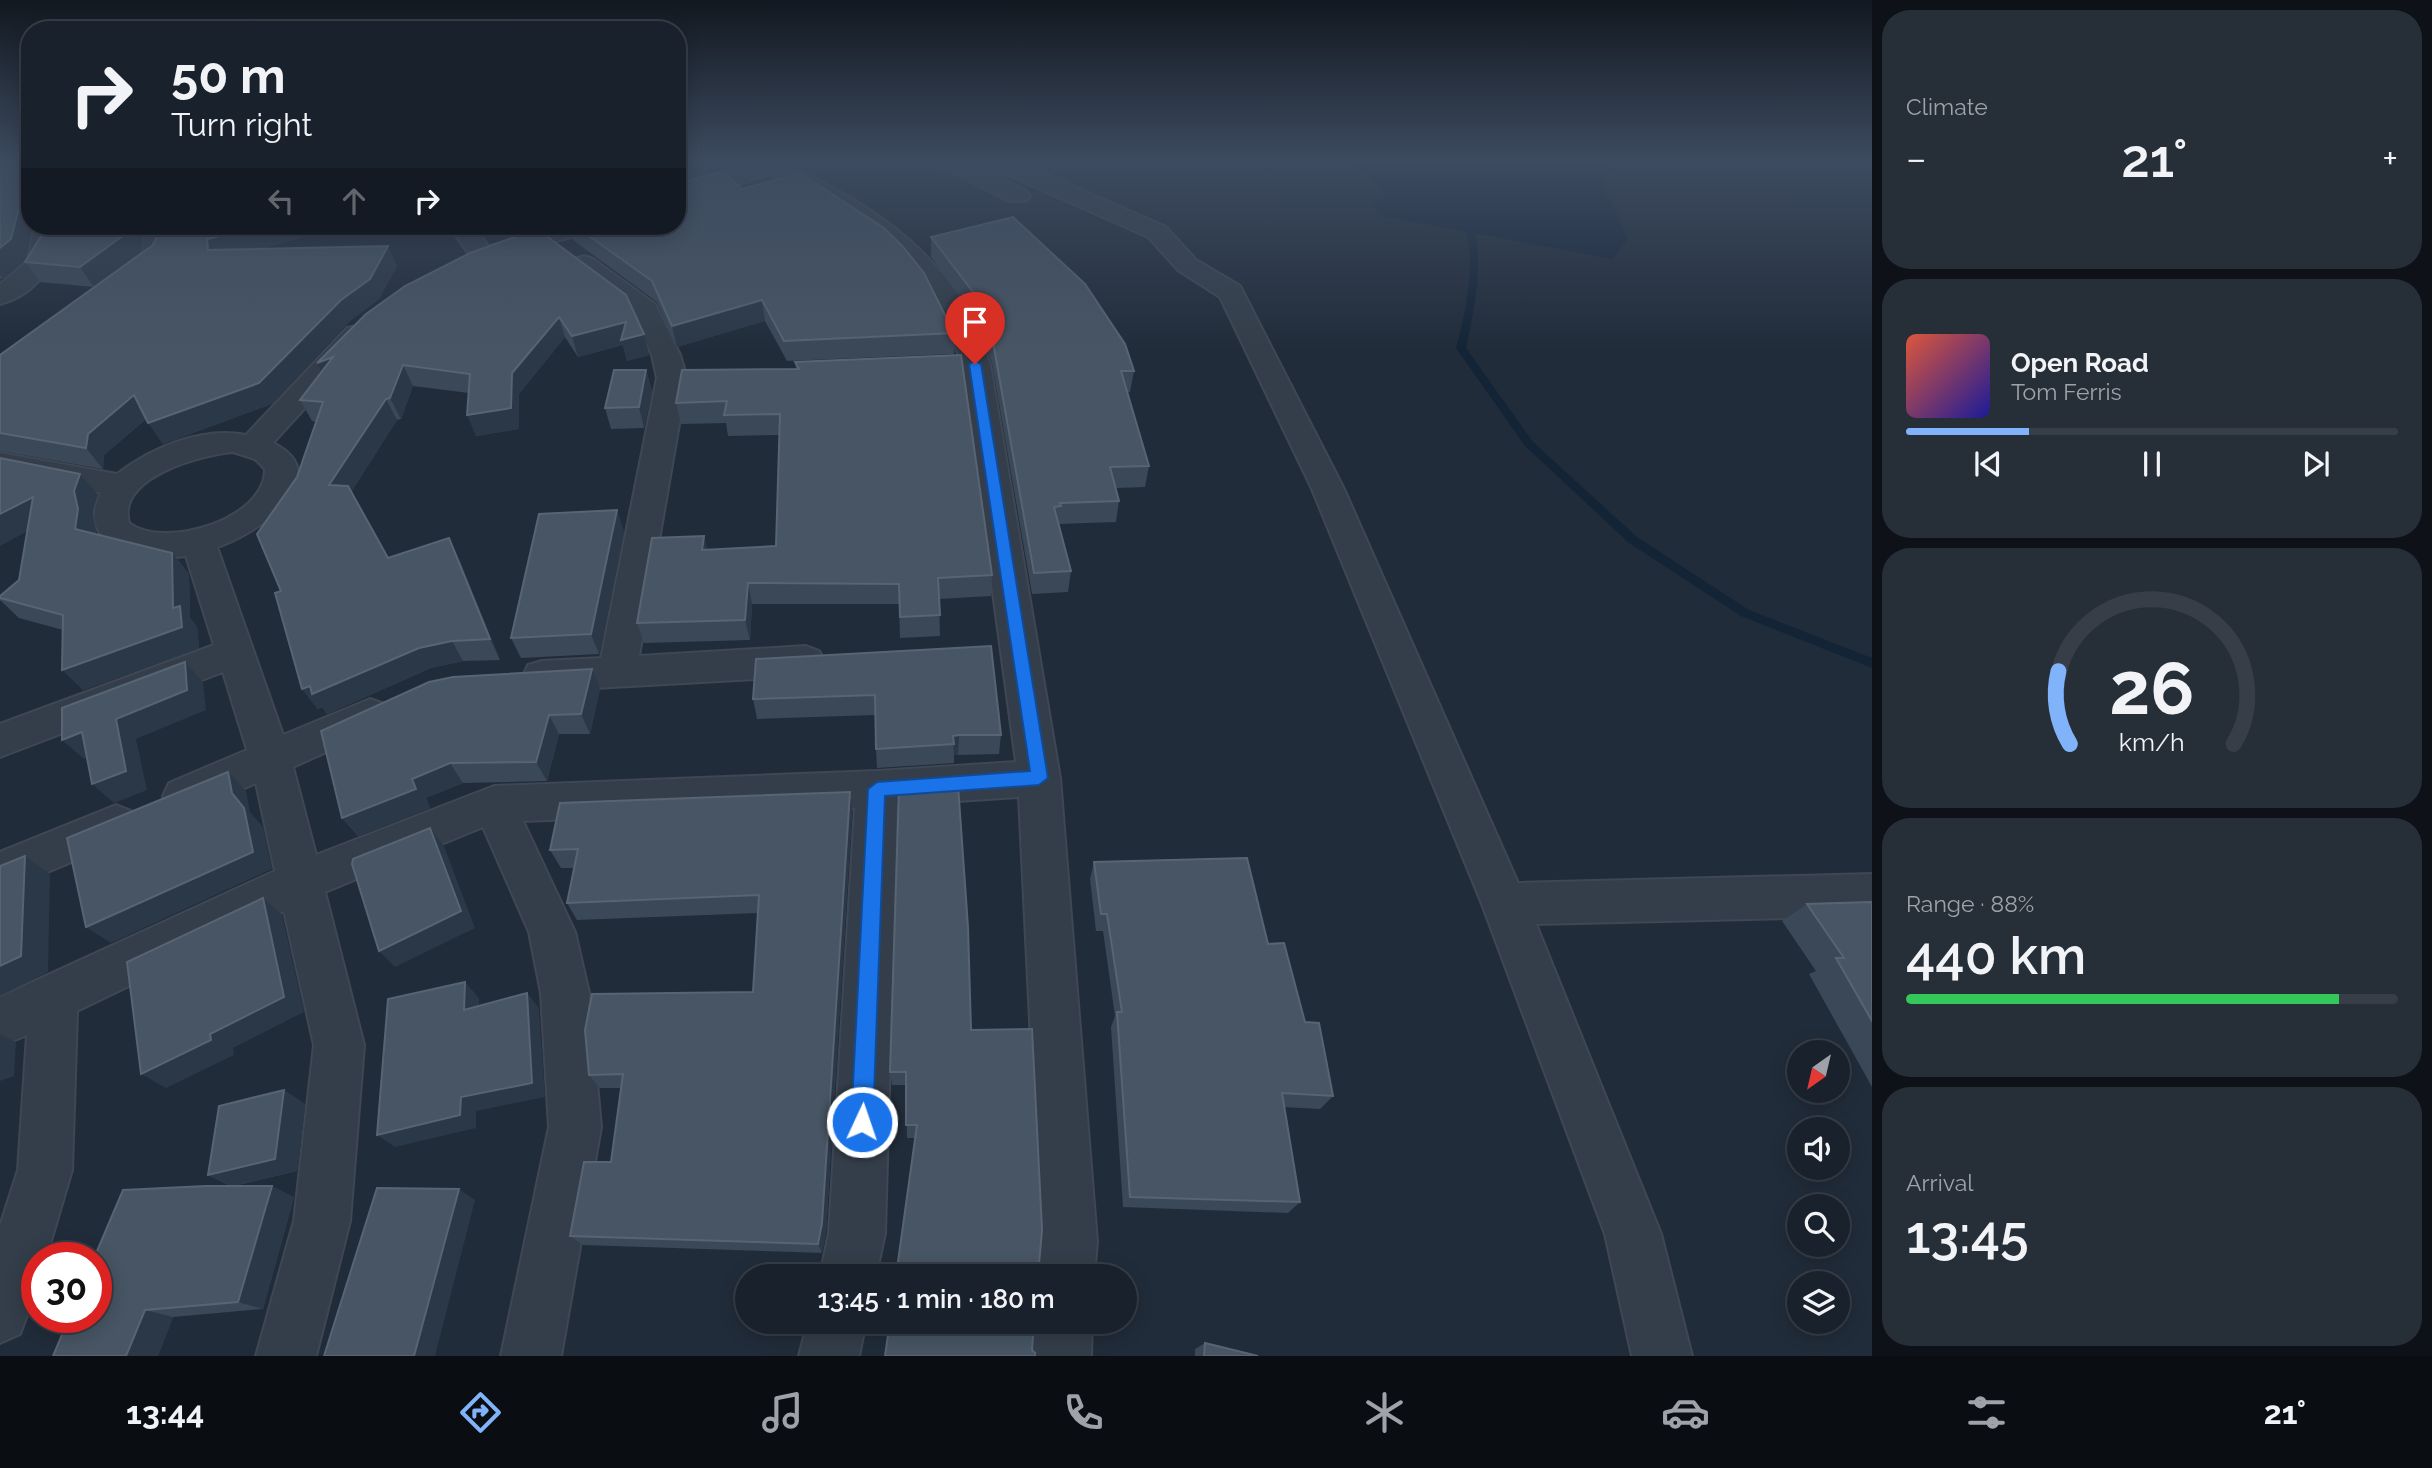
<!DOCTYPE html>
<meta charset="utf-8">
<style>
body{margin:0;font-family:Raleway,sans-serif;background:#262e38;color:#f1f3f6;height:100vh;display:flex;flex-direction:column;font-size:26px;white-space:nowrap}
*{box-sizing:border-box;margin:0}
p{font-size:23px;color:#9fa3a9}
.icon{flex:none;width:38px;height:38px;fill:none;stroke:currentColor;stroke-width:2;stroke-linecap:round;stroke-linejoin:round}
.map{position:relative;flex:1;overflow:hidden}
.side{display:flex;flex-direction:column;gap:10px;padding:10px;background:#0e1218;width:560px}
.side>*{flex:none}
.top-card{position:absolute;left:21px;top:21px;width:665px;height:214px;border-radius:28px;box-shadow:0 4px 18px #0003,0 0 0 2px #373e48;background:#19212c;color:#f1f3f6;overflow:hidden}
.needle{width:46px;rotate:214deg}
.fabs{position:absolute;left:1787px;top:1040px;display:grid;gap:14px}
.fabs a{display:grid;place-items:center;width:63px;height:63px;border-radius:50%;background:#19212c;box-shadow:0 4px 18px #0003,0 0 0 2px #373e48;font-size:35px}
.speed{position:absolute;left:21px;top:1242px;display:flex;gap:14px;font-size:35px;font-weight:700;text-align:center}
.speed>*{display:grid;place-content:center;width:91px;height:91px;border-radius:50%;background:#19212c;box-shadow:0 4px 18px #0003,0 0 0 2px #373e48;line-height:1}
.speed .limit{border:10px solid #d22;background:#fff;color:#111}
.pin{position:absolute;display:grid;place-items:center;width:60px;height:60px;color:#fff;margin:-72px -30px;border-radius:50% 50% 50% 0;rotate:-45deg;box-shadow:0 0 7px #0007}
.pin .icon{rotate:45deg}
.me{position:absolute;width:77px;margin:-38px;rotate:3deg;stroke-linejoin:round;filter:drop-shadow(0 0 5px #0008)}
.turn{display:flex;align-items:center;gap:24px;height:147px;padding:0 35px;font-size:32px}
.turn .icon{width:91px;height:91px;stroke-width:2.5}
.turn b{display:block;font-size:49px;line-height:60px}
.lanes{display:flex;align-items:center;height:66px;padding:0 35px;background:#0003;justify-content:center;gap:35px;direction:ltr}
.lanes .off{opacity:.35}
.big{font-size:52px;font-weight:600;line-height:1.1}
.side .tile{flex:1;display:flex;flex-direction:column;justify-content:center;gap:10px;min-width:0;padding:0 24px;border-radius:28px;background:#262e38}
.side .dial{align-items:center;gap:0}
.dial svg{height:182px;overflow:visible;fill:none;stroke:#373e48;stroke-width:7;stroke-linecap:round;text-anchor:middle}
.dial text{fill:#f1f3f6;stroke:none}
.song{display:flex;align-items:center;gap:21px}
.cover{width:84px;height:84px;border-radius:10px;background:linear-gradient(135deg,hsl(10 70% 55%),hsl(240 70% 35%))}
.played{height:7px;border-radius:4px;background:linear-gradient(90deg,#80b3fa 25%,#373e48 25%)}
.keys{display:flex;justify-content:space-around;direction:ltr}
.heat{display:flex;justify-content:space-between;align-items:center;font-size:38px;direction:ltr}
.charge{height:10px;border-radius:5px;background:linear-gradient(90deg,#34c759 88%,#373e48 0)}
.trip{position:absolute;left:735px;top:1264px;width:402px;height:70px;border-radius:35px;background:#19212c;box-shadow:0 4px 18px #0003,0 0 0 2px #373e48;font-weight:600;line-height:70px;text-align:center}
.tabs{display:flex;height:112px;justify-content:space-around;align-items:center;background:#0a0d12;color:#9fa3a9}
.tabs .icon{width:49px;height:49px}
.tabs .current{color:#80b3fa}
.tabs b{font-size:32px;color:#f1f3f6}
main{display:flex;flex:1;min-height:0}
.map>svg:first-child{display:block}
.water{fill:#142437}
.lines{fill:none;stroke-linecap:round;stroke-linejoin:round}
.stream{fill:#142437;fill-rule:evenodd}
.minor-casing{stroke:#3e4753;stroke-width:4}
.minor{fill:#343e4a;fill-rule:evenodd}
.wall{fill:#3b4858}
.shaded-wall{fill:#2b3847}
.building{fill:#475564;stroke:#586473;stroke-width:2}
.route{fill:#1a73e8;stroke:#114b97;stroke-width:2}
</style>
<main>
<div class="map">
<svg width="1872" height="1356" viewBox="0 0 1872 1356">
<rect width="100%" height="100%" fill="#212c3a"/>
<polygon class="water" points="1344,160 1616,160 1606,173 1603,190 1618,215 1627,239 1613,259 1382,216 1373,204 1387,196 1371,177"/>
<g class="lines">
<path class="stream" d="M1464 216 1471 218C1485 262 1475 304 1466 348L1533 442 1637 537 1749 610 1872 658V668L1741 616 1629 543 1525 446 1456 348C1464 317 1471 286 1470 254 1470 241 1464 228 1464 216Z"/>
<defs>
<g id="minor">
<path d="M748 160C785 160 800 170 833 188 890 219 937 257 970 314 979 330 983 348 990 364L1060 778 1097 1242 1094 1276H1038L1041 1242 1019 797 897 805 885 1233 876 1276H820L829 1233 855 808 523 821 575 932 589 993 601 1127 561 1356H501L549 1127 541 993 529 932 483 827 325 892 364 1045 350 1221 316 1356H256L294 1221 314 1045 284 911 77 1011 72 1170 46 1258H37V1288L20 1334 0 1343V1226L18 1170 27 1035 0 1046V997L275 871 256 783 184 814 169 809 163 796 169 783 247 750 223 672 0 757V724L214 645 186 556C147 561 72 548 101 493L0 473V453L117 474C151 448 202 426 246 435L347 328 357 326 367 328 371 334 367 340 273 443C341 477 254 536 217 547L283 735 370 699 384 704 390 715 384 726 293 767 316 855 494 786 877 771 1016 762 962 364C955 348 951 330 942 314 905 245 838 207 770 174L677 203V188L752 165ZM233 452 255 459 265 469C266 519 165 550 129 523 116 477 201 455 233 452Z"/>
<polygon points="934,160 963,160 1026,191 1030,196 1026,201 1010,201 937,165"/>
<polygon points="983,160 1013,160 1166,227 1196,260 1240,286 1344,489 1518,883 1872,874 1872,916 1536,924 1661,1234 1692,1356 1632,1356 1605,1234 1482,904 1312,489 1220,297 1178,270 1148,237 986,165"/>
<path d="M34 226H58C59 262 36 295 0 304V284L28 261Z"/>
<path d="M146 226H170C173 251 161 265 142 281H124L120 275 141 254Z"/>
<polygon points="449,226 473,226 489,247 558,226 596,226 593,231 495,258 483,264 474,261"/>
<polygon points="584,256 593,259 655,304 680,355 687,378 639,656 806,646 819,651 825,661 819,671 806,676 542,691 528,687 523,676 528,665 542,661 601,658 657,378 652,355 633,314 571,264 575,259"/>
<polygon points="116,805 131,811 137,824 131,837 0,892 0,852"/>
<polygon points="808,1321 866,1321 859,1356 799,1356"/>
<polygon points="1034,1321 1092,1321 1091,1356 1031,1356"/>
</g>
</defs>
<use href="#minor" class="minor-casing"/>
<use href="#minor" class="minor"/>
</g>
<g class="wall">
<polygon points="0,160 30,160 30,226 26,260 3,278 0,279"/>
<polygon points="710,174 742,189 954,333 954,354 787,361 765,321 677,347 657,302 573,240 569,226 677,226"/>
<polygon points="44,226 144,226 141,252 98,285 153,245 162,226 318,226 322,232 260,249 397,266 379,299 351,320 272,404 163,444 146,419 104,455 103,469 0,451 0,355 94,287 40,282 25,262 43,233"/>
<polygon points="931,237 1134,371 1130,392 1127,392 1149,466 1145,487 1116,488 1119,501 1116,522 1059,524 1071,571 1068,592 1032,594 992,363 972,312 931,257"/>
<polygon points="405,286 644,334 649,355 627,361 623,345 578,357 565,337 519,394 519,429 476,436 469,393 413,386 401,419 397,420 351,492 388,558 459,559 500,660 463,661 431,668 327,714 322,707 318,709 302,689 281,591 316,422 312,421 300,400"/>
<polygon points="795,362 992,575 991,596 939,599 940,636 900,638 899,604 752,604 750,640 644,643 637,623 704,536 707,550 776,546 779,435 728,436 726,423 681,424 676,403 796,369"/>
<polygon points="646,370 652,391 644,428 611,429 605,408"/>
<polygon points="0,458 98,495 92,512 96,530 96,534 172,553 189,574 190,618 197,627 199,648 83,690 63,630 19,618 0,600 0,596 19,580 27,531"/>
<polygon points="624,531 599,654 521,658 511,638"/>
<polygon points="991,646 1001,735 999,754 958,755 954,755 954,763 877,768 876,749 875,715 757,719 753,699"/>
<polygon points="600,689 590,734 559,734 547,781 463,783 426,798 430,808 358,836 342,818"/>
<polygon points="852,811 826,1233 822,1253 583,1245 570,1236 611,1162 621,1088 600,1088 589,1075 753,992 758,913 577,920 567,903 574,868 561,868 550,850"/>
<polygon points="1094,862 1268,944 1305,1022 1333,1096 1320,1109 1284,1107 1300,1202 1288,1213 1123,1207 1111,1027 1115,1016 1103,931 1096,931 1090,879"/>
<polygon points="1872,902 1872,1087 1809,974 1816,971 1782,921 1807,904"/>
<polygon points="971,1030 915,1138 907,1138 906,1085 892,1085 890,1072"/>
<polygon points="284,1090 305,1104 297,1171 234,1186 294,1197 263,1309 173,1317 158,1356 53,1356 231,1186 208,1175"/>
<polygon points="1205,1343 1258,1356 1195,1356 1195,1349"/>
</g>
<g class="shaded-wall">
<polygon points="693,160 708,160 711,175 677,186 677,165"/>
<polygon points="20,204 30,217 30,226 33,226 26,260 3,278 0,275 0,248"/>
<polygon points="129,226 144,226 141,252 94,287 80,267"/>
<polygon points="259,226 318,226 322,232 218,260 208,250 207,239"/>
<polygon points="388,246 397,266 379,299 351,320 272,404 163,444 148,423"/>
<polygon points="762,300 765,321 677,347 672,326"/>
<polygon points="559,317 565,337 519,394 519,429 476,436 467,415 512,373"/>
<polygon points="626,322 644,334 649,355 627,361 623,345 578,357 572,336"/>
<polygon points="333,357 328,384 317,363"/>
<polygon points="403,365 413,386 401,419 390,398"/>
<polygon points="646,370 652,391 644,428 639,407"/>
<polygon points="134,395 149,416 104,455 103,469 86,448 88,434"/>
<polygon points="386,399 397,420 351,492 329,485"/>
<polygon points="80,474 98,495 92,512 96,530 94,550 75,529 74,491"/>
<polygon points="33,497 52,518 0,546 0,514"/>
<polygon points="617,510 624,531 599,654 591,634"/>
<polygon points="704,536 709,557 702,550"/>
<polygon points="449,538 459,559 500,660 490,639"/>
<polygon points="172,553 189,574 190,618 197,627 199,648 83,690 62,670 173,608"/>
<polygon points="748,583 752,604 750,640 745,620"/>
<polygon points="452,641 463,661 431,668 327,714 322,707 318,709 302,689 419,648"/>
<polygon points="185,662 203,682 206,710 136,739 147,790 114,803 92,784 116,719"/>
<polygon points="592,669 600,689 590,734 581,714"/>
<polygon points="549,715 559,734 547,781 536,762"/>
<polygon points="82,732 104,751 84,759 62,740"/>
<polygon points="959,735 958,755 954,755 953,736"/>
<polygon points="450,763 463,783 426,798 430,808 358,836 342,818 412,779"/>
<polygon points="228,772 246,791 250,812 263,827 272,869 111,943 86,927"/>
<polygon points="850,792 852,811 826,1233 822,1253 818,1244"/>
<polygon points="430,828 444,846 475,928 395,967 379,951"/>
<polygon points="25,856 50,874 48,972 0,996 0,966"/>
<polygon points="263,898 282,915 304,1012 233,1048 234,1055 166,1088 141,1074 210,1034"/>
<polygon points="465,982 479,998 479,1025 464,1010"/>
<polygon points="527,993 539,1008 545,1097 476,1111 476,1128 395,1147 377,1135 461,1097"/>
<polygon points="0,1034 16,1042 14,1076 0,1081"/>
<polygon points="284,1090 305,1104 297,1171 232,1186 208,1175"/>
<polygon points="272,1186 294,1197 263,1309 238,1302"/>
<polygon points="459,1189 475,1200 435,1356 414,1356"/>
<polygon points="145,1310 173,1317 158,1356 126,1356"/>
</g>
<g class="building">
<polygon points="0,160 30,160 30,204 20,204 11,239 0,248"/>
<polygon points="677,160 693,160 677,165"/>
<polygon points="723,171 742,189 800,173 884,228 904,248 924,273 954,333 784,341 762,300 672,326 652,281 575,226 677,226 677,184"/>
<polygon points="1013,217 1085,284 1125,344 1134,371 1121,371 1149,466 1110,467 1119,501 1060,503 1061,506 1054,507 1071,571 1034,573 993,342 973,292 931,237"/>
<polygon points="44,226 129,226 128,232 80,267 25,262 43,233"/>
<polygon points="162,226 259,226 207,239 208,250 388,246 370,279 341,300 259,383 148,423 134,395 88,434 86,448 0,433 0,355 153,245"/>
<polygon points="537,229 626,295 644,334 621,340 626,322 572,336 559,317 512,373 511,408 467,415 470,374 403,365 390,398 386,399 329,485 348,486 388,558 449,538 490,639 452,641 419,648 312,694 310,686 302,689 275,593 281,591 257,534 297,477 323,402 300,400 333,357 317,363 366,314 405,286 470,253"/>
<polygon points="961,355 992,575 938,578 940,615 900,617 899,584 748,583 745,620 637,623 652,538 704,536 702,550 776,546 780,414 724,415 727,401 676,403 682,370 799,369 795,362"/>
<polygon points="614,370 646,370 639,407 605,408"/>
<polygon points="0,458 80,474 74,491 78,509 75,529 172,553 173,608 180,606 182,627 62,670 63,615 0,598 0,596 19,580 33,497 0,514"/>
<polygon points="617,510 591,634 511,638 539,514"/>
<polygon points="991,646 1001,735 959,735 953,736 954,744 876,749 875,695 753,699 756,659"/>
<polygon points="185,662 187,690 116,719 126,771 92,784 82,732 62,740 62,708"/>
<polygon points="592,669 581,714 549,715 536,762 450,763 412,779 416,789 342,818 321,731 429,682 453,677"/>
<polygon points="228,772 232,793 244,808 253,852 86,927 67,838"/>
<polygon points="958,785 968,927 971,1030 1032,1029 1042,1230 1038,1276 896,1276 917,1125 906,1125 906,1072 890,1072 899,789"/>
<polygon points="850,792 822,1223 818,1244 570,1236 584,1162 611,1162 623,1074 589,1075 585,1030 592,994 753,992 759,895 567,903 578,849 550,850 560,803"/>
<polygon points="430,828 461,911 379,951 352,864 353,859"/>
<polygon points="25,856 21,956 0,966 0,866"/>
<polygon points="1247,858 1268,944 1284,943 1305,1022 1319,1023 1333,1096 1282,1093 1300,1202 1130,1197 1117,1012 1122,1012 1107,914 1101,914 1094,862"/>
<polygon points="263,898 284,997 210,1034 211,1040 141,1074 127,962"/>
<polygon points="1872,902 1872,1021 1836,958 1844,958 1807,904"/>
<polygon points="465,982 464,1010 527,993 532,1083 461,1097 460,1115 377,1135 388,999"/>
<polygon points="284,1090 275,1159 208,1175 219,1106"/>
<polygon points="206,1186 272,1186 238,1302 145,1310 126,1356 53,1356 69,1318 96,1318 96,1258 94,1258 123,1190"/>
<polygon points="377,1188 459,1189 414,1356 324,1356"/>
<polygon points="890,1321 1034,1321 1032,1350 1035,1353 1035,1356 885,1356"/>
<polygon points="1205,1343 1258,1356 1204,1356"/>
</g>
<linearGradient id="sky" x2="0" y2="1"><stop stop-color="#121820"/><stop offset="0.46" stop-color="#3d4b60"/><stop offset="1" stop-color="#3d4b60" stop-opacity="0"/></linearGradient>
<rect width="1872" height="350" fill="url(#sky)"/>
<polygon class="route" points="975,361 981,364 1048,778 1039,785 885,796 873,1122 870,1130 862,1133 855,1130 851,1122 868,789 877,782 1030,771 969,364"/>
</svg>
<div class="fabs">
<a><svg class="needle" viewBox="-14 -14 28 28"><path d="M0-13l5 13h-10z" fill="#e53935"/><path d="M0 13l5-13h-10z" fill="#9fa3a9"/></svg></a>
<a><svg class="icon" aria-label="sound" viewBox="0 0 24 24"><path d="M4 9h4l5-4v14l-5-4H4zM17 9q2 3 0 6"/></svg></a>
<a><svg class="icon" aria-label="search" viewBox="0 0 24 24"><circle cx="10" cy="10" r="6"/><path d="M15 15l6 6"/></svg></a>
<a><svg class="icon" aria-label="layers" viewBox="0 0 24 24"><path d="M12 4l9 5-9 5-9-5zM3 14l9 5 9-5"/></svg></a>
</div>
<div class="speed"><div class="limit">30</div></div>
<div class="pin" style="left:975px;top:364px;background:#d93025"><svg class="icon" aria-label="arrive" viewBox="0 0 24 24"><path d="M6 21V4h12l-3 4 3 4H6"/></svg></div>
<svg class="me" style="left:862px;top:1122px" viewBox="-20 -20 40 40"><circle r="17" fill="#1a73e8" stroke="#fff" stroke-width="3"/><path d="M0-11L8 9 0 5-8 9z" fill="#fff"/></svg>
<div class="trip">13:45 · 1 min · 180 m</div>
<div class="top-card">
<div class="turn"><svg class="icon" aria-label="right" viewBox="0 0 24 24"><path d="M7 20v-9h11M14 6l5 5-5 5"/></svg><div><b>50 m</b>Turn right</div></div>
<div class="lanes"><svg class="icon off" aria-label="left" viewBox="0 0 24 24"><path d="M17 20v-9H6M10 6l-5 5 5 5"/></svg><svg class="icon off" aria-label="ahead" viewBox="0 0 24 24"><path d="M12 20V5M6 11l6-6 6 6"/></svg><svg class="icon" aria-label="right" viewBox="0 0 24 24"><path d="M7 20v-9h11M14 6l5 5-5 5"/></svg></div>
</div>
</div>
<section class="side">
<div class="tile"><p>Climate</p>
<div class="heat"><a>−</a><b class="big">21°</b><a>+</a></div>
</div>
<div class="tile">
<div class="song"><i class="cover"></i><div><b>Open Road</b><p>Tom Ferris</p></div></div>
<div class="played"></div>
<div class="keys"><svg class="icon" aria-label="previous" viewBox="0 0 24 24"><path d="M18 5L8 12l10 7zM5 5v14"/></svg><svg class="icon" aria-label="pause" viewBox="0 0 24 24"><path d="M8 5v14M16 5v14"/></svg><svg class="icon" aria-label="next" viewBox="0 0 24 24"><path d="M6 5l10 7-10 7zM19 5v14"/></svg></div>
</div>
<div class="tile dial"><svg viewBox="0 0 100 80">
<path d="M14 69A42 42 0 1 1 86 69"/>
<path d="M14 69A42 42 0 0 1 9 37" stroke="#80b3fa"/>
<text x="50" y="56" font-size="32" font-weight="700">26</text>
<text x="50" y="72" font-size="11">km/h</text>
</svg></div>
<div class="tile"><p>Range · 88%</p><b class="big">440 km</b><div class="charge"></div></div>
<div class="tile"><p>Arrival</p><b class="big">13:45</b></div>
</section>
</main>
<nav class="tabs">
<b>13:44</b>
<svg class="icon current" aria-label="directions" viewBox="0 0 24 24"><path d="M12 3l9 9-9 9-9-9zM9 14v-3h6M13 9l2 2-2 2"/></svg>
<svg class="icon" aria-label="music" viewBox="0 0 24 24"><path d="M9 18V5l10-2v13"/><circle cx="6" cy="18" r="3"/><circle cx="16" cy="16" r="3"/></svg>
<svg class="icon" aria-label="phone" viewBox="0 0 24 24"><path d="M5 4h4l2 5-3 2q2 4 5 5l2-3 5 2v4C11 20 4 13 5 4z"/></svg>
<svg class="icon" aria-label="climate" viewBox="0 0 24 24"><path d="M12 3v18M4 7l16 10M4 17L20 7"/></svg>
<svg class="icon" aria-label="car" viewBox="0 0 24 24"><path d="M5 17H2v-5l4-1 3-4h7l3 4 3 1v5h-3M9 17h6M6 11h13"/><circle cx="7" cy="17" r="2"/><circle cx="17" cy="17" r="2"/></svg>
<svg class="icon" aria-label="filters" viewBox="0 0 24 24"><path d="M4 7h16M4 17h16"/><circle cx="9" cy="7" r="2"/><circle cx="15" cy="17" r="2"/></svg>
<b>21°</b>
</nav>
